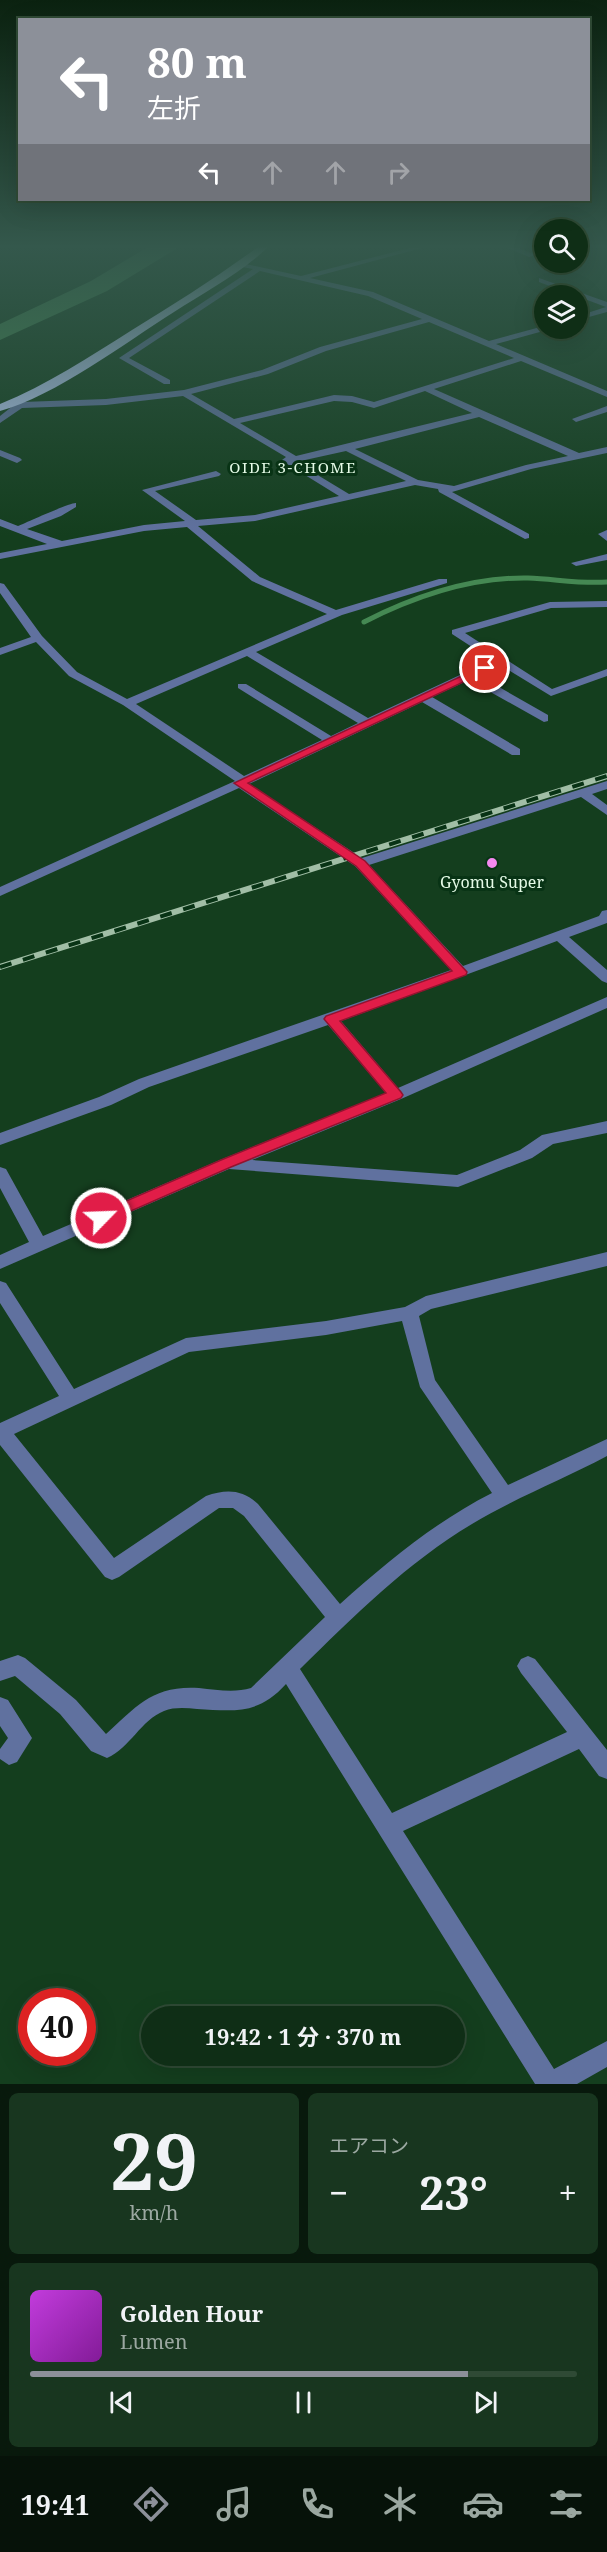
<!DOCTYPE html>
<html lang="ja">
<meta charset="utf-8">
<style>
body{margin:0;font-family:"Noto Serif","Noto Sans JP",serif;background:#18361f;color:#f1f3f6;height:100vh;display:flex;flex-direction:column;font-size:22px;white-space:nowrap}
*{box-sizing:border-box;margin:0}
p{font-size:20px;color:#9ba8a1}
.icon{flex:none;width:33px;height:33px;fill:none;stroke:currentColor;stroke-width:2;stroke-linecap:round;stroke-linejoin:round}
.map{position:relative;height:2084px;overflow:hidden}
.details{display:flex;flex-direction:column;gap:9px;padding:9px;background:#08190c;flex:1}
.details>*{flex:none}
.guide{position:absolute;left:18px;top:18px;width:572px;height:183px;border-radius:0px;box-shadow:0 6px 24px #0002,0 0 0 2px #2f4a35;background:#8c9099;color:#fff;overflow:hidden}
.buttons{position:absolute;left:534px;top:219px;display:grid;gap:12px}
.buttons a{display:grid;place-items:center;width:54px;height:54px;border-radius:50%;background:#0f2e16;box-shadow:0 6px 24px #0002,0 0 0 2px #2f4a35;font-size:30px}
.speed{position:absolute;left:18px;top:1988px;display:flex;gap:12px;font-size:30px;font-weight:700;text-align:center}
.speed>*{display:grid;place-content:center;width:78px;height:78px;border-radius:50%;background:#0f2e16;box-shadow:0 6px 24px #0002,0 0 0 2px #2f4a35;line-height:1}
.speed .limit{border:9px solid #d22;background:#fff;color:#111}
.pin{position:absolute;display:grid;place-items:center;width:51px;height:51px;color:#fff;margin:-26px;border:3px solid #fff;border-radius:50%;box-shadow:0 2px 6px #0007}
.me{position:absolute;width:66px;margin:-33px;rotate:66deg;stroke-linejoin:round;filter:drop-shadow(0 0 4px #0008)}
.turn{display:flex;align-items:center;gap:21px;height:126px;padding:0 30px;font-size:27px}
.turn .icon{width:78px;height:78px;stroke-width:2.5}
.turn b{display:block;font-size:42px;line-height:51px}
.lanes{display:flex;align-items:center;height:57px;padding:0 30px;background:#0003;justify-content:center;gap:30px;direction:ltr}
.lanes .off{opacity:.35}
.big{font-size:45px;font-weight:700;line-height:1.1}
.details .widget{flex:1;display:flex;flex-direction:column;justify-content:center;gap:9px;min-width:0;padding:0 21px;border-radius:9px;background:#18361f}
.details .dial{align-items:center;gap:0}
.dial b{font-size:78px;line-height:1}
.song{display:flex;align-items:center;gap:18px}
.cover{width:72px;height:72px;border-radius:9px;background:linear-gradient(135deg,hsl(290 70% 55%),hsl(290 70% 35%))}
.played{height:6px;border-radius:3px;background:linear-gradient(90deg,#8c9099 80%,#2f4a35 80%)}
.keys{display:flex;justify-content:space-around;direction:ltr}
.heat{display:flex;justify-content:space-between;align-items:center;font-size:33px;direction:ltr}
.details .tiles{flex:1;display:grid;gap:9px;grid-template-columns:1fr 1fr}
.widget:last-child{grid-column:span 2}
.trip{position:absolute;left:141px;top:2006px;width:324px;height:60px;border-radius:30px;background:#0f2e16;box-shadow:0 6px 24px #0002,0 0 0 2px #2f4a35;font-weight:700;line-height:60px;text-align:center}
.dock{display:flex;height:96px;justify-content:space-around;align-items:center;background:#061209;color:#9ba8a1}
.dock .icon{width:42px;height:42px}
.dock .current{color:#8c9099}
.dock b{font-size:27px;color:#f1f3f6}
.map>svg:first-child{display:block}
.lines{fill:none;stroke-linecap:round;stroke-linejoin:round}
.stream{stroke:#458853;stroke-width:5}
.river{fill:#458853;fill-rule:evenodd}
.minor{fill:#60719f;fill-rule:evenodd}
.highway{fill:#b6c7f5;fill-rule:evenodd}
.rail-casing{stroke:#a1bea6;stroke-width:6}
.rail{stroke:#083315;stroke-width:4;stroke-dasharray:12;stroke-linecap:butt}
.route{fill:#e11d48;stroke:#92132f;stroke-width:1.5}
.poi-dot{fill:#f489ef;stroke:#083315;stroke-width:2}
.labels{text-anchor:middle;stroke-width:6;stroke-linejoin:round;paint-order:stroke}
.far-neighbourhood-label{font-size:15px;letter-spacing:1.5px;fill:#e5fbe7;stroke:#083315}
.poi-label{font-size:16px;fill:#e5fbe7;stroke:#083315}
</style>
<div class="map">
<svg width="607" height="2084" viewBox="0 0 607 2084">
<rect width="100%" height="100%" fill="#143e1e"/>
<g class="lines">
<path class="stream" d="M364 622C415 596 470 577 528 578 555 579 580 584 607 582"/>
<polygon class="river" points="153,244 179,244 176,249 107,291 0,340 0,324 91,281"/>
<g class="minor">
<path d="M425 244H437L310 278 373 292 489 341 544 326 547 330 496 344 607 391V397L521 361 434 389 579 453 607 447V453L531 469 452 492 529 534V538L525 539 439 492 438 489 415 485 255 521 198 526 260 577 336 610 439 579H447V583L342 615 256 652 368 718 492 660 452 634V630L550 602 607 601V607L551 608 465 633 552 689 607 669V676L551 696 500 665 478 675 548 715V721L544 722 469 680 432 697 520 749V755H512L422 702 249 784 362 858 607 781V789L592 794 607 805V815L581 797 369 865 463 966 599 916 602 911 607 910V923L569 937 607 970V983L602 981 557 941 341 1021 398 1088 607 997V1008L401 1099 252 1160 457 1175 520 1150 542 1135 607 1121V1133L553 1144 532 1158 458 1187 229 1169 0 1269V1255L29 1242 0 1188V1167L6 1169 43 1236 220 1160 386 1093 328 1025 149 1087 111 1105 0 1145V1133L99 1097 139 1079 451 970 355 866 239 788 0 896V887L235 781 123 705 69 676 36 642 0 655V648L31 637 0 593V583L4 584 42 636 77 672 127 699 327 614 252 581 187 527 144 531 0 559V553L47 544 0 526V519L18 526C28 522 71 502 76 503V507L61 516 27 529 62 541 144 525 185 521 142 490 216 471 221 474 219 476 155 491 196 520 255 515 339 496 284 462 282 460 286 457 183 396 106 405 22 408 0 423V416L14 405 11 402 15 399 22 402 106 399 184 390 262 370 320 347 422 319 368 296 260 271 129 358 170 380V384H164L119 358 253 269 237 266V262L301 276ZM429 322 514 358 374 402 352 396 334 395 234 419 191 394 268 374 326 351ZM425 391 472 413 296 456 240 423 334 401 352 402 374 408ZM479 417 568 456 526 465 454 486 418 480 355 449ZM346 451 406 481 349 494 296 462ZM247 656 358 723 331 736 246 684H238V688L322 740 244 776 136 704Z"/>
<polygon points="499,244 509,244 536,255 529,257"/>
<polygon points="539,278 607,302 607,312 578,320 578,316 606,307 539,282"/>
<polygon points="607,406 607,412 576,422 572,419"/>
<polygon points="0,450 20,458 22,460 17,463 0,456"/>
<polygon points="607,530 607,541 598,534"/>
<polygon points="607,554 607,560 576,566 571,563"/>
<path d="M607 1252V1266L431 1309 419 1316 435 1380 508 1485 607 1439V1456C562 1480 515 1498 472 1524 408 1562 353 1617 300 1669L392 1813 567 1732 521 1673 517 1666 521 1659 528 1656 535 1659 607 1750V1779L599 1776 579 1749 403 1831 554 2069 607 2041V2067L577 2084H535L286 1684C258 1715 235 1711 197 1709 186 1708 174 1707 164 1711 141 1720 130 1748 107 1758L91 1751 60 1714 15 1676 0 1681V1661L18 1655 25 1658 76 1700 106 1734C137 1706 153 1685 199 1688 217 1690 235 1693 251 1688L325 1617 244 1516 233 1508H219L119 1577 112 1580 105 1577 0 1445V1423L59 1396 0 1303V1281L6 1283 74 1389 186 1338 326 1321 405 1307 426 1296ZM402 1321 420 1387 492 1493C435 1522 387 1562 340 1604L258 1504C242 1489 226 1489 206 1496L114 1558 14 1434 189 1352 326 1335Z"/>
<polygon points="0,1697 8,1700 32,1738 17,1762 9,1765 0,1759 0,1749 8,1738 0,1726"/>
</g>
<path class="highway" d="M262 244H271C246 270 205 292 174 312 125 343 55 396 0 411V404C47 385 89 357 132 330 176 303 220 275 262 244Z"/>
<defs>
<polyline id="rail" points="0,967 607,776"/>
</defs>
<use href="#rail" class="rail-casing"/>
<use href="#rail" class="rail"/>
</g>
<linearGradient id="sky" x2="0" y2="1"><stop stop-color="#0b2210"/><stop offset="0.46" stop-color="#34584c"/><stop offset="1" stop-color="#34584c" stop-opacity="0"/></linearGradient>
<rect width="607" height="536" fill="url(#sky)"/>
<polygon class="route" points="485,665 489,666 489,670 248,783 365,861 467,972 466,975 340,1021 401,1092 403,1095 401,1098 231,1167 106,1222 96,1222 93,1218 96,1214 221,1160 386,1093 324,1019 326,1016 452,971 356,866 234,783"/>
<circle class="poi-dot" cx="492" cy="863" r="6"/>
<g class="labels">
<g class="far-neighbourhood-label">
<text x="293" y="473">OIDE 3-CHOME</text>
</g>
<g class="poi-label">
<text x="492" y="888">Gyomu Super</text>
</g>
</g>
</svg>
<div class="buttons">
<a><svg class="icon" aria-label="search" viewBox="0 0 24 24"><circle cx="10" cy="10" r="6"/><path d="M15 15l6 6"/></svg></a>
<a><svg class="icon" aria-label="layers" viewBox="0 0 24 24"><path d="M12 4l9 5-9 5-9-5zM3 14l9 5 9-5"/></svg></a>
</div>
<div class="speed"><div class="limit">40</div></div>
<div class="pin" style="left:485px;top:668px;background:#d93025"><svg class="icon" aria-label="arrive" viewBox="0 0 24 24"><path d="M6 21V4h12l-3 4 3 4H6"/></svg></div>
<svg class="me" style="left:101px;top:1218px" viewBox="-20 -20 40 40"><circle r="17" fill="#e11d48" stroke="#fff" stroke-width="3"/><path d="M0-11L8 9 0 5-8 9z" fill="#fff"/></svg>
<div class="trip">19:42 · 1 分 · 370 m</div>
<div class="guide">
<div class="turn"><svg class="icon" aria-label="left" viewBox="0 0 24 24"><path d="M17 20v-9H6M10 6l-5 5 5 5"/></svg><div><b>80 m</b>左折</div></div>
<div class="lanes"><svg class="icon" aria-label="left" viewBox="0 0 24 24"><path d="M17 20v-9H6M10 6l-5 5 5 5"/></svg><svg class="icon off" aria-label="ahead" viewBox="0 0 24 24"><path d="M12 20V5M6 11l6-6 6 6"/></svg><svg class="icon off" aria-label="ahead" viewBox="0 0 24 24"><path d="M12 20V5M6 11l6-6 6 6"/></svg><svg class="icon off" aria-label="right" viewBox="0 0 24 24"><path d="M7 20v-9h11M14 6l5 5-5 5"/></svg></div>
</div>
</div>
<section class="details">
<div class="tiles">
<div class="widget dial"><b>29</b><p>km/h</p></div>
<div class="widget"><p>エアコン</p>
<div class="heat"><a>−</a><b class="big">23°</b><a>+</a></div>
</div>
<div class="widget">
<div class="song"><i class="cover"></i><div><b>Golden Hour</b><p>Lumen</p></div></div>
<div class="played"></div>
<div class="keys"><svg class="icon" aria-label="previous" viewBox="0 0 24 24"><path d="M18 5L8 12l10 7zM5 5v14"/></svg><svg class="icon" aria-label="pause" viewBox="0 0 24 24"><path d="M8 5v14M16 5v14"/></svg><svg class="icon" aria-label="next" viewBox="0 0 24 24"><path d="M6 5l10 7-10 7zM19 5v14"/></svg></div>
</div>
</div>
</section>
<nav class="dock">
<b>19:41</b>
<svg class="icon current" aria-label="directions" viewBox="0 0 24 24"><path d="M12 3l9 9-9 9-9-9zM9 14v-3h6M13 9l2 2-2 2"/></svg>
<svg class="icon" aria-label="music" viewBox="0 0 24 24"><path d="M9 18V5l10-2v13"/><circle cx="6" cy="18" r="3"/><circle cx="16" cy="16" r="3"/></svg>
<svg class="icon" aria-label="phone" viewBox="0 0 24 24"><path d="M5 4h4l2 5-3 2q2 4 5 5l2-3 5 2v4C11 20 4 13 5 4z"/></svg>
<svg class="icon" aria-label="climate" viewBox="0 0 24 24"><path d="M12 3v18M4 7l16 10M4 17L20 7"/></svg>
<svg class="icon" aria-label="car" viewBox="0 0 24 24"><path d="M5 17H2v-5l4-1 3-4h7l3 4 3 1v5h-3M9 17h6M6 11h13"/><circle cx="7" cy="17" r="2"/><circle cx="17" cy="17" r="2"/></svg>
<svg class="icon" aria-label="filters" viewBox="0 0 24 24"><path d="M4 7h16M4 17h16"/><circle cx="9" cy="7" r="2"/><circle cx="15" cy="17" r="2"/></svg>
</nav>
